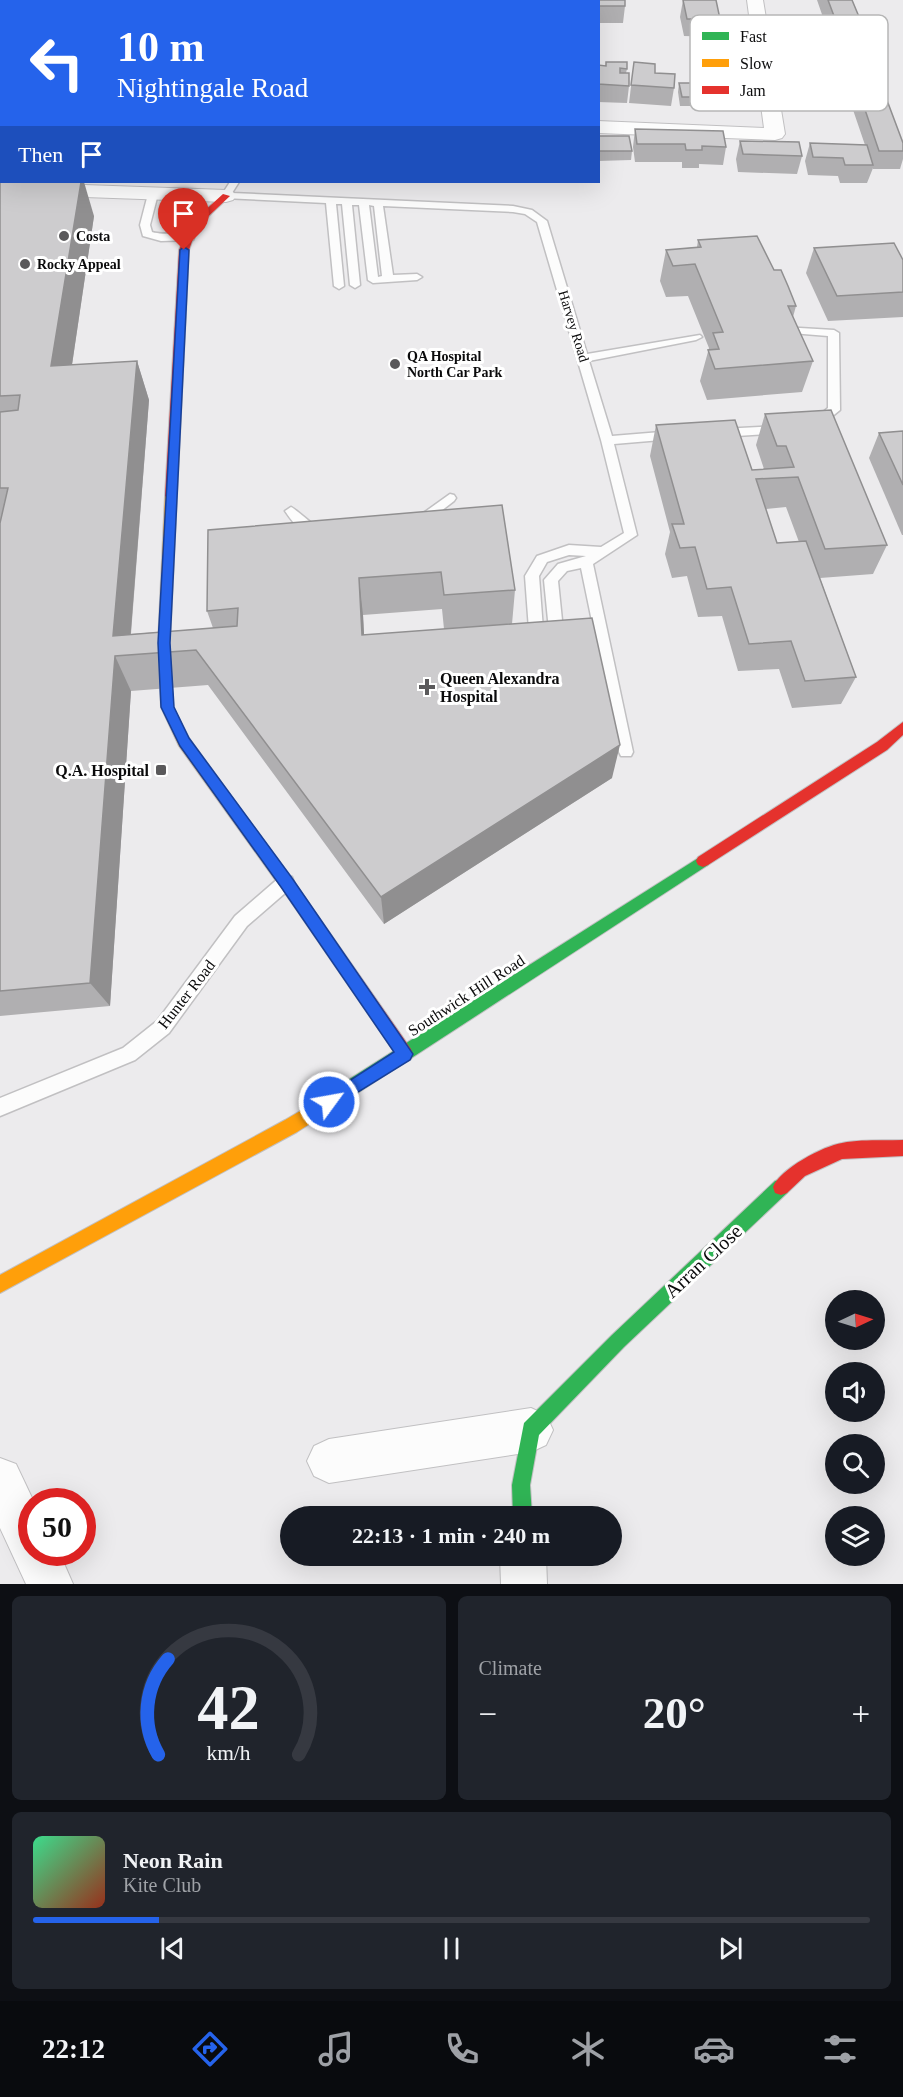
<!DOCTYPE html>
<meta charset="utf-8">
<style>
body{margin:0;font-family:Georgia,serif;background:#20242c;color:#f1f3f6;height:100vh;display:flex;flex-direction:column;font-size:22px;white-space:nowrap}
*{box-sizing:border-box;margin:0}
p{font-size:20px;color:#9ea1a6}
.icon{flex:none;width:33px;height:33px;fill:none;stroke:currentColor;stroke-width:2;stroke-linecap:round;stroke-linejoin:round}
.map{position:relative;height:1584px;overflow:hidden}
.details{display:flex;flex-direction:column;gap:12px;padding:12px;background:#0d0f14;flex:1}
.details>*{flex:none}
.banner{position:absolute;left:0px;top:0px;width:600px;height:183px;box-shadow:0 6px 24px #0002;background:#2563eb;color:#fff;overflow:hidden}
.needle{width:39px;rotate:86deg}
.tools{position:absolute;left:825px;top:1290px;display:grid;gap:12px}
.tools a{display:grid;place-items:center;width:60px;height:60px;border-radius:50%;background:#171b24;box-shadow:0 6px 24px #0002;font-size:30px}
.speed{position:absolute;left:18px;top:1488px;display:flex;gap:12px;font-size:30px;font-weight:700;text-align:center}
.speed>*{display:grid;place-content:center;width:78px;height:78px;border-radius:50%;background:#171b24;box-shadow:0 6px 24px #0002;line-height:1}
.speed .limit{border:9px solid #d22;background:#fff;color:#111}
.pin{position:absolute;display:grid;place-items:center;width:51px;height:51px;color:#fff;margin:-62px -26px;border-radius:50% 50% 50% 0;rotate:-45deg;box-shadow:0 0 6px #0007}
.pin .icon{rotate:45deg}
.me{position:absolute;width:66px;margin:-33px;rotate:58deg;stroke-linejoin:round;filter:drop-shadow(0 0 4px #0008)}
.turn{display:flex;align-items:center;gap:21px;height:126px;padding:0 18px;font-size:27px}
.turn .icon{width:78px;height:78px;stroke-width:2.5}
.turn b{display:block;font-size:42px;line-height:51px}
.then{display:flex;align-items:center;height:57px;padding:0 18px;background:#0003;gap:12px;font-size:22px}
.big{font-size:45px;font-weight:800;line-height:1.1}
.details .card{flex:1;display:flex;flex-direction:column;justify-content:center;gap:9px;min-width:0;padding:0 21px;border-radius:9px;background:#20242c}
.details .dial{align-items:center;gap:0}
.dial svg{height:156px;overflow:visible;fill:none;stroke:#363941;stroke-width:7;stroke-linecap:round;text-anchor:middle}
.dial text{fill:#f1f3f6;stroke:none}
.song{display:flex;align-items:center;gap:18px}
.cover{width:72px;height:72px;border-radius:9px;background:linear-gradient(135deg,hsl(150 70% 55%),hsl(10 70% 35%))}
.played{height:6px;border-radius:3px;background:linear-gradient(90deg,#2563eb 15%,#363941 15%)}
.keys{display:flex;justify-content:space-around;direction:ltr}
.heat{display:flex;justify-content:space-between;align-items:center;font-size:33px;direction:ltr}
.details .tiles{flex:1;display:grid;gap:12px;grid-template-columns:1fr 1fr}
.card:last-child{grid-column:span 2}
.trip{position:absolute;left:280px;top:1506px;width:342px;height:60px;border-radius:30px;background:#171b24;box-shadow:0 6px 24px #0002;font-weight:800;line-height:60px;text-align:center}
.tab-bar{display:flex;height:96px;justify-content:space-around;align-items:center;background:#090b0e;color:#9ea1a6}
.tab-bar .icon{width:42px;height:42px}
.tab-bar .current{color:#2563eb}
.tab-bar b{font-size:27px;color:#f1f3f6}
.map>svg:first-child{display:block}
.green{fill:#d5ddc2}
.lines{fill:none;stroke-linecap:round;stroke-linejoin:round}
.lane-casing{stroke:#c1c0c2;stroke-width:3}
.street-casing{stroke:#c1c0c2;stroke-width:2}
.fast-casing{stroke:#c1c0c2;stroke-width:2}
.slow-casing{stroke:#c1c0c2;stroke-width:2}
.jam-casing{stroke:#c1c0c2;stroke-width:2}
.lane{fill:#fcfcfc;fill-rule:evenodd}
.street{fill:#fcfcfc;fill-rule:evenodd}
.fast{fill:#30b455;fill-rule:evenodd}
.slow{fill:#ff9f0a;fill-rule:evenodd}
.jam{fill:#e5322d;fill-rule:evenodd}
.wall{fill:#b0afb1;fill-rule:evenodd}
.shaded-wall{fill:#908f90}
.building{fill:#cdccce;stroke:#908f90;stroke-width:1.5}
.route{fill:#2563eb;stroke:#184099;stroke-width:1.5}
.poi-dot{fill:#5a595b;stroke:#fff;stroke-width:2}
.labels{text-anchor:middle;stroke-width:6;stroke-linejoin:round;paint-order:stroke}
.far-poi-label{font-size:14px;font-weight:bold;fill:#0b0b0c;stroke:#fff;text-anchor:start}
.far-street-label{font-size:14px;fill:#0b0b0c;stroke:#fff}
.poi-label{font-size:16px;font-weight:bold;fill:#0b0b0c;stroke:#fff;text-anchor:start}
.street-label{font-size:16px;fill:#0b0b0c;stroke:#fff}
.near-street-label{font-size:20px;fill:#0b0b0c;stroke:#fff}
.key{fill:#fff;stroke:#b6b6b6;stroke-width:1.5}
.key-label{font-size:16px;fill:#0b0b0c}
</style>
<div class="map">
<svg width="903" height="1584" viewBox="0 0 903 1584">
<rect width="100%" height="100%" fill="#ecebed"/>
<polygon class="green" points="0,0 272,0 2,2 1,166"/>
<g class="lines">
<defs>
<g id="lane">
<path d="M230 182H239L232 193 513 206 532 210 547 221 587 354 700 335 702 337 696 340 589 361 612 436 673 431 679 435 673 439 614 444 637 535 593 564 633 752 631 756H621L619 752 581 568 567 571 558 581 564 640 557 645 550 640 544 580 558 564 586 556 569 555 547 562 539 576 544 643 537 648 530 643 525 576 537 556 569 545 601 547 624 533 601 440 537 222 525 214 513 212 383 206 393 275 417 274 422 277 417 280 373 283 368 280 359 205H352L360 285 355 288 350 285 342 204H336L344 286 339 289 334 286 326 203 223 198 221 196ZM369 205 374 206 382 276 378 277Z"/>
<path d="M153 191 158 194 150 225 152 232C165 236 184 231 194 238L193 240 161 241 143 236 140 225 148 194Z"/>
<polygon points="783,327 834,330 839,333 840,410 819,427 811,427 809,424 828,408 828,336 779,332 779,328"/>
<polygon points="781,426 785,427 785,433 721,437 715,433 721,429"/>
<polygon points="450,494 454,495 456,498 454,501 423,525 415,525 413,522 415,519"/>
<path d="M291 507C293 507 322 532 324 534L323 537C307 541 293 523 285 511Z"/>
<polygon points="286,875 292,877 294,882 292,887 247,926 169,1033 135,1060 0,1116 0,1098 123,1048 157,1021 235,916 280,877"/>
</g>
<g id="street">
<polygon points="287,0 303,0 286,2"/>
<polygon points="433,0 449,0 432,2"/>
<polygon points="747,0 763,0 785,134 782,138 775,140 598,133 598,121 764,128"/>
<polygon points="0,182 226,190 233,192 236,196 233,200 226,202 0,194"/>
<polygon points="531,1408 546,1415 553,1430 546,1445 531,1452 329,1483 314,1476 307,1461 314,1446 329,1439"/>
<polygon points="0,1458 16,1464 34,1502 32,1502 32,1552 59,1552 73,1584 26,1584 0,1528"/>
<polygon points="500,1556 546,1556 547,1584 501,1584"/>
</g>
<g id="fast">
<polygon points="703,855 708,857 710,861 708,865 333,1109 327,1111 321,1109 319,1103 321,1097"/>
<polygon points="781,1179 787,1181 789,1187 787,1193 624,1347 539,1435 530,1485 532,1516 513,1516 512,1485 524,1423 612,1335 775,1181"/>
</g>
<g id="slow">
<polygon points="171,492 177,496 170,643 173,707 189,738 299,889 301,894 299,899 294,900 289,899 179,746 161,707 158,643 165,496"/>
<polygon points="327,1095 333,1097 335,1103 333,1109 297,1132 0,1293 0,1275 285,1120"/>
</g>
<g id="jam">
<polygon points="223,194 230,196 197,227 189,250 177,496 171,500 165,496 179,250 190,224"/>
<polygon points="903,722 903,735 887,750 708,865 703,867 698,865 696,861 698,857 877,742"/>
<polygon points="294,888 299,889 411,1049 413,1054 411,1059 405,1062 399,1059 289,899 287,894 289,889"/>
<path d="M903 1140V1156L842 1159 805 1176 787 1193 781 1195 775 1193 773 1187C780 1169 823 1146 842 1143 861 1139 883 1141 903 1140Z"/>
</g>
</defs>
<use href="#lane" class="lane-casing"/>
<use href="#street" class="street-casing"/>
<use href="#fast" class="fast-casing"/>
<use href="#slow" class="slow-casing"/>
<use href="#jam" class="jam-casing"/>
<use href="#lane" class="lane"/>
<use href="#street" class="street"/>
<use href="#fast" class="fast"/>
<use href="#slow" class="slow"/>
<use href="#jam" class="jam"/>
</g>
<g class="wall">
<polygon points="593,0 625,0 625,6 623,23 598,23 598,2 593,2"/>
<polygon points="683,0 720,19 720,22 745,79 741,97 720,96 714,39 715,37 684,36 680,17"/>
<polygon points="817,0 852,0 862,24 856,42 843,42 857,84 852,101 824,101 806,43 811,26 826,26"/>
<polygon points="606,62 627,69 626,73 629,86 627,103 598,102 598,65 606,66"/>
<polygon points="634,62 655,73 674,88 671,106 629,103"/>
<polygon points="679,83 717,97 715,106 680,106 678,92"/>
<polygon points="857,86 903,143 903,159 900,169 873,169 873,168 867,183 840,183 838,176 808,175 805,161 810,143 865,145 851,104"/>
<polygon points="635,129 726,147 723,165 699,164 699,168 682,168 682,162 635,162 633,147"/>
<polygon points="598,136 632,151 631,160 598,161"/>
<polygon points="740,141 802,156 797,174 738,172 736,159"/>
<path d="M0 180 94 216 72 365 137 361 149 400 131 634 213 628 207 611 502 505 515 590 512 624 612 778 384 924 208 685 131 691 110 1006 0 1016ZM442 609 444 629 364 635 363 615Z"/>
<polygon points="698,240 774,270 796,306 793,317 813,361 802,392 707,400 700,381 709,348 688,296 666,297 660,281 666,250 697,247"/>
<polygon points="814,248 903,260 903,317 828,321 806,273"/>
<path d="M765 414 887 545 873 574 820 578 856 677 841 704 792 708 779 669 738 671 722 616 698 617 687 576 672 578 665 554 670 532 650 456 656 425 752 470 764 469 756 445ZM786 507 799 542 777 543 766 509Z"/>
<polygon points="903,431 903,535 902,535 869,458 879,433"/>
</g>
<g class="shaded-wall">
<polygon points="81,182 84,182 94,216 66,405 51,366"/>
<polygon points="137,361 149,400 129,655 113,636"/>
<polygon points="359,578 363,615 366,671 362,635"/>
<polygon points="115,656 131,691 110,1006 90,983"/>
<polygon points="620,745 612,778 384,924 381,897"/>
</g>
<g class="building">
<polygon points="380,0 399,0 399,2 379,2"/>
<rect x="473" y="0" width="27" height="2"/>
<polygon points="596,0 625,0 625,6 598,6 598,2 596,2"/>
<polygon points="683,0 716,0 720,19 687,19"/>
<polygon points="828,0 852,0 862,24 837,24"/>
<polygon points="606,62 627,62 627,69 620,68 620,73 629,73 629,86 598,84 598,65 606,66"/>
<polygon points="634,62 655,64 655,73 675,74 674,88 631,85"/>
<polygon points="679,83 714,83 717,97 682,97"/>
<polygon points="857,86 882,87 903,143 903,151 879,151"/>
<polygon points="635,129 723,131 726,147 702,146 702,150 686,150 685,144 637,144"/>
<polygon points="598,136 629,136 632,151 598,151"/>
<polygon points="740,141 799,142 802,156 743,154"/>
<polygon points="810,143 867,145 873,165 845,165 843,158 813,157"/>
<polygon points="0,180 2,180 2,182 81,182 51,366 137,361 113,636 237,626 238,608 207,611 208,530 502,505 515,590 444,595 441,572 359,578 362,635 592,618 620,745 381,897 196,650 115,656 90,983 0,991 0,523 8,488 0,488 0,412 18,410 20,395 0,396"/>
<polygon points="757,236 774,270 781,270 788,286 796,306 788,306 813,361 715,369 708,350 719,349 713,333 723,332 695,264 673,266 666,250 701,247 698,240"/>
<polygon points="894,243 903,260 903,292 837,296 814,248"/>
<polygon points="831,410 887,545 825,549 798,477 756,479 777,543 806,541 856,677 805,681 791,641 749,644 731,587 707,589 695,547 680,548 672,524 684,524 656,425 735,420 752,470 794,467 786,446 777,446 765,414"/>
<polygon points="903,431 903,485 879,433"/>
</g>
<polygon class="route" points="184,247 189,250 170,643 174,707 189,738 292,878 413,1054 410,1060 329,1110 324,1108 321,1102 324,1097 394,1052 281,887 180,746 161,707 158,643 180,250"/>
<g class="poi-dot">
<circle cx="64" cy="236" r="6"/>
<circle cx="25" cy="264" r="6"/>
<circle cx="395" cy="364" r="6"/>
<path d="M424 678h6v6h6v6h-6v6h-6v-6h-6v-6h6z"/>
<rect x="155" y="764" width="12" height="12" rx="3"/>
</g>
<g class="labels">
<g class="far-poi-label">
<text x="76" y="241">Costa</text>
<text x="37" y="269">Rocky Appeal</text>
<text x="407" y="361">QA Hospital<tspan x="407" dy="16">North Car Park</tspan></text>
</g>
<g class="far-street-label">
<text transform="translate(574 326) rotate(73)" y="5">Harvey Road</text>
</g>
<g class="poi-label">
<text x="440" y="684">Queen Alexandra<tspan x="440" dy="18">Hospital</tspan></text>
<text x="149" y="776" text-anchor="end">Q.A. Hospital</text>
</g>
<g class="street-label">
<text transform="translate(186 994) rotate(-52)" y="6">Hunter Road</text>
<text transform="translate(466 995) rotate(-33)" y="6">Southwick Hill Road</text>
</g>
<g class="near-street-label">
<text transform="translate(703 1261) rotate(-43)" y="7">Arran Close</text>
</g>
</g>
<rect x="690" y="15" width="198" height="96" rx="9" class="key"/>
<rect x="702" y="32" width="27" height="8" fill="#30b455"/>
<rect x="702" y="59" width="27" height="8" fill="#ff9f0a"/>
<rect x="702" y="86" width="27" height="8" fill="#e5322d"/>
<g class="key-label">
<text x="740" y="42">Fast</text>
<text x="740" y="69">Slow</text>
<text x="740" y="96">Jam</text>
</g>
</svg>
<div class="tools">
<a><svg class="needle" viewBox="-14 -14 28 28"><path d="M0-13l5 13h-10z" fill="#e53935"/><path d="M0 13l5-13h-10z" fill="#9ea1a6"/></svg></a>
<a><svg class="icon" aria-label="sound" viewBox="0 0 24 24"><path d="M4 9h4l5-4v14l-5-4H4zM17 9q2 3 0 6"/></svg></a>
<a><svg class="icon" aria-label="search" viewBox="0 0 24 24"><circle cx="10" cy="10" r="6"/><path d="M15 15l6 6"/></svg></a>
<a><svg class="icon" aria-label="layers" viewBox="0 0 24 24"><path d="M12 4l9 5-9 5-9-5zM3 14l9 5 9-5"/></svg></a>
</div>
<div class="speed"><div class="limit">50</div></div>
<div class="pin" style="left:184px;top:250px;background:#d93025"><svg class="icon" aria-label="arrive" viewBox="0 0 24 24"><path d="M6 21V4h12l-3 4 3 4H6"/></svg></div>
<svg class="me" style="left:329px;top:1102px" viewBox="-20 -20 40 40"><circle r="17" fill="#2563eb" stroke="#fff" stroke-width="3"/><path d="M0-11L8 9 0 5-8 9z" fill="#fff"/></svg>
<div class="trip">22:13 · 1 min · 240 m</div>
<div class="banner">
<div class="turn"><svg class="icon" aria-label="left" viewBox="0 0 24 24"><path d="M17 20v-9H6M10 6l-5 5 5 5"/></svg><div><b>10 m</b>Nightingale Road</div></div>
<div class="then">Then<svg class="icon" aria-label="arrive" viewBox="0 0 24 24"><path d="M6 21V4h12l-3 4 3 4H6"/></svg></div>
</div>
</div>
<section class="details">
<div class="tiles">
<div class="card dial"><svg viewBox="0 0 100 80">
<path d="M14 69A42 42 0 1 1 86 69"/>
<path d="M14 69A42 42 0 0 1 19 20" stroke="#2563eb"/>
<text x="50" y="56" font-size="32" font-weight="700">42</text>
<text x="50" y="72" font-size="11">km/h</text>
</svg></div>
<div class="card"><p>Climate</p>
<div class="heat"><a>−</a><b class="big">20°</b><a>+</a></div>
</div>
<div class="card">
<div class="song"><i class="cover"></i><div><b>Neon Rain</b><p>Kite Club</p></div></div>
<div class="played"></div>
<div class="keys"><svg class="icon" aria-label="previous" viewBox="0 0 24 24"><path d="M18 5L8 12l10 7zM5 5v14"/></svg><svg class="icon" aria-label="pause" viewBox="0 0 24 24"><path d="M8 5v14M16 5v14"/></svg><svg class="icon" aria-label="next" viewBox="0 0 24 24"><path d="M6 5l10 7-10 7zM19 5v14"/></svg></div>
</div>
</div>
</section>
<nav class="tab-bar">
<b>22:12</b>
<svg class="icon current" aria-label="directions" viewBox="0 0 24 24"><path d="M12 3l9 9-9 9-9-9zM9 14v-3h6M13 9l2 2-2 2"/></svg>
<svg class="icon" aria-label="music" viewBox="0 0 24 24"><path d="M9 18V5l10-2v13"/><circle cx="6" cy="18" r="3"/><circle cx="16" cy="16" r="3"/></svg>
<svg class="icon" aria-label="phone" viewBox="0 0 24 24"><path d="M5 4h4l2 5-3 2q2 4 5 5l2-3 5 2v4C11 20 4 13 5 4z"/></svg>
<svg class="icon" aria-label="climate" viewBox="0 0 24 24"><path d="M12 3v18M4 7l16 10M4 17L20 7"/></svg>
<svg class="icon" aria-label="car" viewBox="0 0 24 24"><path d="M5 17H2v-5l4-1 3-4h7l3 4 3 1v5h-3M9 17h6M6 11h13"/><circle cx="7" cy="17" r="2"/><circle cx="17" cy="17" r="2"/></svg>
<svg class="icon" aria-label="filters" viewBox="0 0 24 24"><path d="M4 7h16M4 17h16"/><circle cx="9" cy="7" r="2"/><circle cx="15" cy="17" r="2"/></svg>
</nav>
